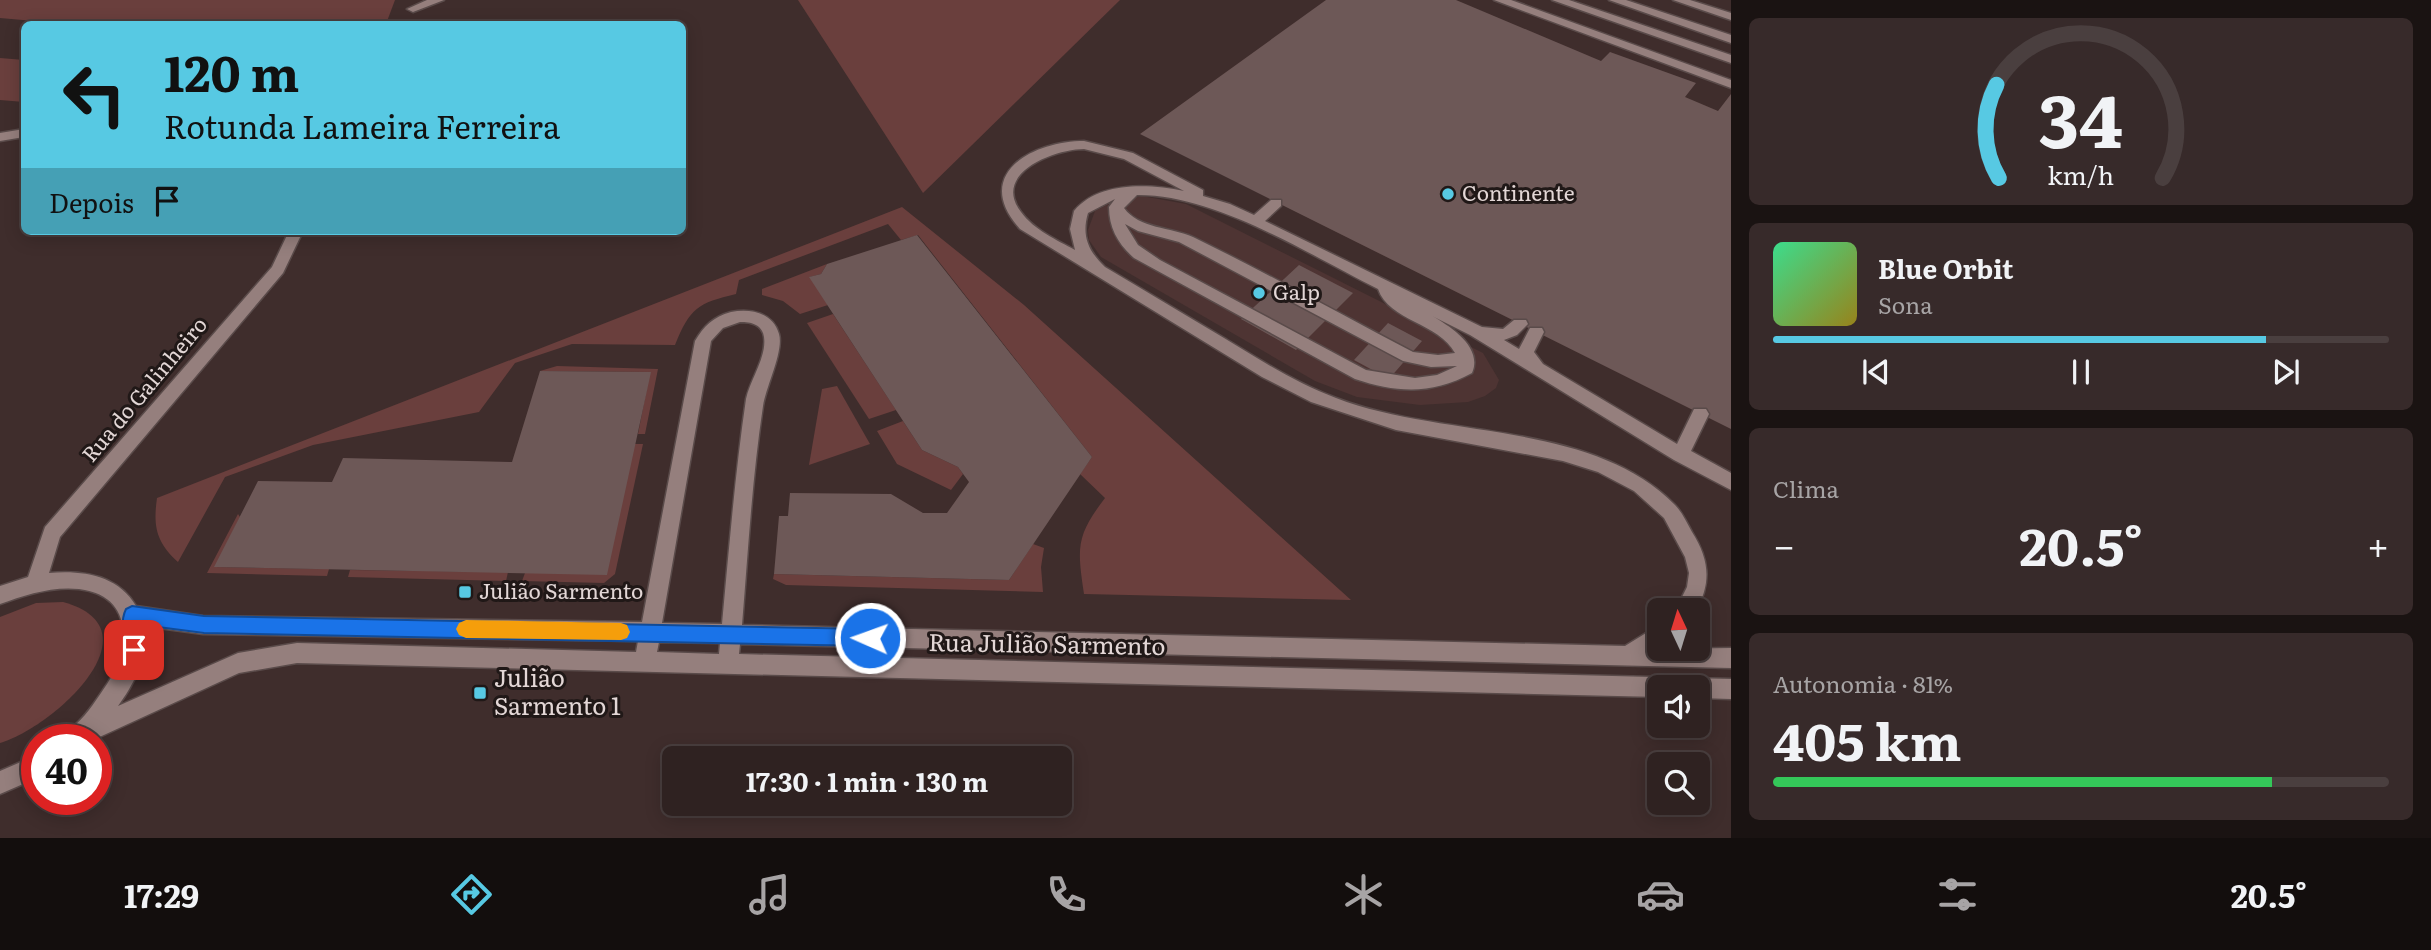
<!DOCTYPE html>
<html lang="pt">
<meta charset="utf-8">
<style>
body{margin:0;font-family:Literata,serif;background:#372a2a;color:#f1f3f6;height:100vh;display:flex;flex-direction:column;font-size:26px;white-space:nowrap}
*{box-sizing:border-box;margin:0}
p{font-size:23px;color:#a7a4a5}
.icon{flex:none;width:38px;height:38px;fill:none;stroke:currentColor;stroke-width:2;stroke-linecap:round;stroke-linejoin:round}
.map{position:relative;flex:1;overflow:hidden}
.panel{display:flex;flex-direction:column;gap:18px;padding:18px;background:#1a1312;width:700px}
.panel>*{flex:none}
.hud{position:absolute;left:21px;top:21px;width:665px;height:214px;border-radius:10px;box-shadow:0 4px 18px #0003,0 0 0 2px #4a3f3f;background:#57c9e3;color:#111;overflow:hidden}
.needle{width:46px;rotate:356deg}
.tools{position:absolute;left:1647px;top:598px;display:grid;gap:14px}
.tools a{display:grid;place-items:center;width:63px;height:63px;border-radius:10px;background:#2f2221;box-shadow:0 4px 18px #0003,0 0 0 2px #4a3f3f;font-size:35px}
.speed{position:absolute;left:21px;top:724px;display:flex;gap:14px;font-size:35px;font-weight:700;text-align:center}
.speed>*{display:grid;place-content:center;width:91px;height:91px;border-radius:50%;background:#2f2221;box-shadow:0 4px 18px #0003,0 0 0 2px #4a3f3f;line-height:1}
.speed .limit{border:10px solid #d22;background:#fff;color:#111}
.pin{position:absolute;display:grid;place-items:center;width:60px;height:60px;color:#fff;margin:-30px;border-radius:14px;box-shadow:0 4px 10px #0006}
.me{position:absolute;width:77px;margin:-38px;rotate:272deg;stroke-linejoin:round;filter:drop-shadow(0 0 5px #0008)}
.turn{display:flex;align-items:center;gap:24px;height:147px;padding:0 28px;font-size:32px}
.turn .icon{width:91px;height:91px;stroke-width:2.5}
.turn b{display:block;font-size:49px;line-height:60px}
.then{display:flex;align-items:center;height:66px;padding:0 28px;background:#0003;gap:14px;font-size:26px}
.big{font-size:52px;font-weight:700;line-height:1.1}
.panel .card{flex:1;display:flex;flex-direction:column;justify-content:center;gap:10px;min-width:0;padding:0 24px;border-radius:10px;background:#372a2a}
.panel .dial{align-items:center;gap:0}
.dial svg{height:182px;overflow:visible;fill:none;stroke:#4a3f3f;stroke-width:7;stroke-linecap:round;text-anchor:middle}
.dial text{fill:#f1f3f6;stroke:none}
.song{display:flex;align-items:center;gap:21px}
.cover{width:84px;height:84px;border-radius:10px;background:linear-gradient(135deg,hsl(150 70% 55%),hsl(50 70% 35%))}
.played{height:7px;border-radius:4px;background:linear-gradient(90deg,#57c9e3 80%,#4a3f3f 80%)}
.keys{display:flex;justify-content:space-around;direction:ltr}
.heat{display:flex;justify-content:space-between;align-items:center;font-size:38px;direction:ltr}
.charge{height:10px;border-radius:5px;background:linear-gradient(90deg,#34c759 81%,#4a3f3f 0)}
.trip{position:absolute;left:662px;top:746px;width:410px;height:70px;border-radius:10px;background:#2f2221;box-shadow:0 4px 18px #0003,0 0 0 2px #4a3f3f;font-weight:700;line-height:70px;text-align:center}
.tabs{display:flex;height:112px;justify-content:space-around;align-items:center;background:#130e0d;color:#a7a4a5}
.tabs .icon{width:49px;height:49px}
.tabs .current{color:#57c9e3}
.tabs b{font-size:32px;color:#f1f3f6}
main{display:flex;flex:1;min-height:0}
.map>svg:first-child{display:block}
.built{fill:#4e3433}
.green{fill:#6a3f3d}
.building{fill:#6d5857}
.lines{fill:none;stroke-linecap:round;stroke-linejoin:round}
.minor-casing{stroke:#5a4b4a;stroke-width:3}
.minor{fill:#957f7d;fill-rule:evenodd}
.route{fill:#1a73e8;stroke:#114b97;stroke-width:2}
.slow{fill:#f59e0b}
.poi-dot{fill:#57c9e3;stroke:#201817;stroke-width:2.5}
.labels{text-anchor:middle;stroke-width:6;stroke-linejoin:round;paint-order:stroke}
.poi-label{font-size:21px;fill:#e3d7d6;stroke:#201817;text-anchor:start}
.street-label{font-size:21px;fill:#e3d7d6;stroke:#201817}
.near-street-label{font-size:24px;fill:#e3d7d6;stroke:#201817}
.near-poi-label{font-size:24px;fill:#e3d7d6;stroke:#201817;text-anchor:start}
</style>
<main>
<div class="map">
<svg width="1731" height="838" viewBox="0 0 1731 838">
<rect width="100%" height="100%" fill="#3f2d2c"/>
<polygon class="built" points="1142,196 1186,204 1483,353 1499,380 1496,388 1485,396 1468,402 1420,405 1357,397 1315,381 1101,257 1089,240 1088,230 1095,211 1114,201"/>
<g class="green">
<polygon points="0,0 395,0 386,24 68,24 0,18"/>
<polygon points="798,0 1120,0 923,193"/>
<polygon points="0,58 24,60 24,102 0,100"/>
<path d="M902 207 1024 305 1351 600 1084 594C1077 547 1076 536 1105 498L1080 474 1092 457 918 235 901 240 888 224 739 280 736 294C698 303 690 308 675 345L572 344 515 363 479 412 313 445 225 477 178 562C156 542 153 526 157 498Z"/>
<polygon points="827,264 821,274 810,277 828,305 800,314 783,301 762,295 762,289"/>
<polygon points="833,314 896,410 869,419 807,323"/>
<polygon points="557,366 658,369 645,434 638,434 650,372 540,371"/>
<polygon points="837,386 870,444 809,465 822,389"/>
<polygon points="903,421 922,450 958,467 963,474 951,490 897,464 877,431"/>
<polygon points="635,444 643,444 615,574 604,583 522,581 525,573"/>
<polygon points="238,514 240,517 215,567 329,569 327,576 207,573"/>
<polygon points="1033,544 1044,548 1041,567 1043,592 786,585 773,579 774,574 1009,580"/>
<polygon points="350,570 508,572 506,581 348,577"/>
<path d="M63 602C161 629 54 727 0 743V617L36 603Z"/>
</g>
<g class="building">
<polygon points="1326,0 1456,0 1601,61 1610,52 1696,83 1685,97 1718,111 1731,94 1731,429 1140,134"/>
<polygon points="917,235 1092,457 1009,580 774,574 779,516 788,516 790,493 891,494 923,513 947,513 969,482 958,467 922,450 809,277 821,274 827,264"/>
<polygon points="1299,265 1353,293 1296,350 1241,319"/>
<polygon points="1388,323 1422,341 1389,379 1354,360"/>
<polygon points="540,371 651,372 607,575 214,567 258,481 332,482 343,458 512,462"/>
</g>
<g class="lines">
<defs>
<g id="minor">
<polygon points="427,0 444,0 413,12 407,9"/>
<polygon points="1494,0 1511,0 1731,80 1731,88"/>
<polygon points="1552,0 1569,0 1731,55 1731,63"/>
<polygon points="1609,0 1626,0 1731,35 1731,43"/>
<polygon points="1673,0 1690,0 1731,13 1731,20"/>
<polygon points="24,129 24,137 0,141 0,133"/>
<path d="M1084 141 1133 153 1203 190V196L1230 204 1254 215 1271 200H1281V206L1265 221 1482 327 1503 329 1514 320H1526L1528 324 1517 335 1504 340 1519 349 1530 328H1542L1544 332 1534 352 1543 364 1677 444 1694 409H1706L1709 414 1691 451 1731 473V490L1674 460 1470 335 1432 316C1452 327 1483 348 1472 373 1432 395 1397 393 1355 379L1134 258C1118 244 1109 228 1109 207L1115 199 1088 213C1081 236 1089 252 1105 267 1145 291 1184 314 1224 338 1260 360 1296 383 1336 398 1441 439 1592 420 1675 505 1682 512 1687 523 1692 532 1709 559 1712 582 1696 611H1675L1687 587 1689 573 1685 557 1664 518 1634 491 1598 472 1563 461 1396 430 1311 402 1262 377 1020 229C971 175 1032 141 1084 141ZM1084 149 1124 159 1184 191C1149 184 1099 181 1074 211L1070 229 1075 250C1057 240 1034 230 1021 212 991 173 1055 149 1084 149ZM1137 195C1215 194 1308 254 1378 289 1389 321 1439 323 1455 353L1438 355 1413 352C1340 314 1267 273 1193 237 1171 227 1139 229 1124 208ZM1125 224 1138 231 1179 242 1403 361 1431 367 1457 366 1437 375 1415 378 1366 370 1160 260 1138 245Z"/>
<path d="M289 231H303L283 273 60 537 49 573C82 570 118 575 136 606L203 616 642 622 695 341C704 326 713 317 731 312 751 308 773 313 779 334 784 351 766 386 763 406 752 479 748 552 742 625L1625 646 1659 625V649L1731 648V668L740 644 739 654 1731 679V699L1698 698V688H1659V697L297 663 239 673 93 740H71L69 735 72 727C83 720 95 702 103 690 129 655 138 596 79 589 52 586 25 595 0 604V586L28 577 45 527 272 267ZM740 322C751 322 762 324 764 337 767 357 750 380 746 399 735 474 729 549 722 624L662 623 711 341 723 328ZM144 626 203 634 638 641 636 652 297 643 238 653 118 706C135 683 149 655 144 626ZM659 642 720 643 719 654 657 652Z"/>
<polygon points="37,755 37,778 0,794 0,771"/>
</g>
</defs>
<use href="#minor" class="minor-casing"/>
<use href="#minor" class="minor"/>
</g>
<path class="route" d="M132 606 204 616 870 629 877 632 880 638 877 644 870 646 204 633 142 625 144 650 141 656 134 659 127 656C122 645 120 621 126 609Z"/>
<polygon class="slow" points="466,620 621,623 627,625 630,632 627,638 621,640 466,638 459,635 456,629 459,623"/>
<g class="poi-dot">
<circle cx="1448" cy="194" r="7"/>
<circle cx="1259" cy="293" r="7"/>
<rect x="458" y="585" width="14" height="14" rx="3.5"/>
<rect x="473" y="686" width="14" height="14" rx="3.5"/>
</g>
<g class="labels">
<g class="poi-label">
<text x="1462" y="201">Continente</text>
<text x="1273" y="300">Galp</text>
<text x="479" y="599">Julião Sarmento</text>
</g>
<g class="street-label">
<text transform="translate(145 390) rotate(-50)" y="7">Rua do Galinheiro</text>
</g>
<g class="near-street-label">
<text transform="translate(1047 645) rotate(1)" y="8">Rua Julião Sarmento</text>
</g>
<g class="near-poi-label">
<text x="494" y="687">Julião<tspan x="494" dy="28">Sarmento 1</tspan></text>
</g>
</g>
</svg>
<div class="tools">
<a><svg class="needle" viewBox="-14 -14 28 28"><path d="M0-13l5 13h-10z" fill="#e53935"/><path d="M0 13l5-13h-10z" fill="#a7a4a5"/></svg></a>
<a><svg class="icon" aria-label="sound" viewBox="0 0 24 24"><path d="M4 9h4l5-4v14l-5-4H4zM17 9q2 3 0 6"/></svg></a>
<a><svg class="icon" aria-label="search" viewBox="0 0 24 24"><circle cx="10" cy="10" r="6"/><path d="M15 15l6 6"/></svg></a>
</div>
<div class="speed"><div class="limit">40</div></div>
<div class="pin" style="left:134px;top:650px;background:#d93025"><svg class="icon" aria-label="arrive" viewBox="0 0 24 24"><path d="M6 21V4h12l-3 4 3 4H6"/></svg></div>
<svg class="me" style="left:870px;top:638px" viewBox="-20 -20 40 40"><circle r="17" fill="#1a73e8" stroke="#fff" stroke-width="3"/><path d="M0-11L8 9 0 5-8 9z" fill="#fff"/></svg>
<div class="trip">17:30 · 1 min · 130 m</div>
<div class="hud">
<div class="turn"><svg class="icon" aria-label="left" viewBox="0 0 24 24"><path d="M17 20v-9H6M10 6l-5 5 5 5"/></svg><div><b>120 m</b>Rotunda Lameira Ferreira</div></div>
<div class="then">Depois<svg class="icon" aria-label="arrive" viewBox="0 0 24 24"><path d="M6 21V4h12l-3 4 3 4H6"/></svg></div>
</div>
</div>
<section class="panel">
<div class="card dial"><svg viewBox="0 0 100 80">
<path d="M14 69A42 42 0 1 1 86 69"/>
<path d="M14 69A42 42 0 0 1 13 28" stroke="#57c9e3"/>
<text x="50" y="56" font-size="32" font-weight="700">34</text>
<text x="50" y="72" font-size="11">km/h</text>
</svg></div>
<div class="card">
<div class="song"><i class="cover"></i><div><b>Blue Orbit</b><p>Sona</p></div></div>
<div class="played"></div>
<div class="keys"><svg class="icon" aria-label="previous" viewBox="0 0 24 24"><path d="M18 5L8 12l10 7zM5 5v14"/></svg><svg class="icon" aria-label="pause" viewBox="0 0 24 24"><path d="M8 5v14M16 5v14"/></svg><svg class="icon" aria-label="next" viewBox="0 0 24 24"><path d="M6 5l10 7-10 7zM19 5v14"/></svg></div>
</div>
<div class="card"><p>Clima</p>
<div class="heat"><a>−</a><b class="big">20.5°</b><a>+</a></div>
</div>
<div class="card"><p>Autonomia · 81%</p><b class="big">405 km</b><div class="charge"></div></div>
</section>
</main>
<nav class="tabs">
<b>17:29</b>
<svg class="icon current" aria-label="directions" viewBox="0 0 24 24"><path d="M12 3l9 9-9 9-9-9zM9 14v-3h6M13 9l2 2-2 2"/></svg>
<svg class="icon" aria-label="music" viewBox="0 0 24 24"><path d="M9 18V5l10-2v13"/><circle cx="6" cy="18" r="3"/><circle cx="16" cy="16" r="3"/></svg>
<svg class="icon" aria-label="phone" viewBox="0 0 24 24"><path d="M5 4h4l2 5-3 2q2 4 5 5l2-3 5 2v4C11 20 4 13 5 4z"/></svg>
<svg class="icon" aria-label="climate" viewBox="0 0 24 24"><path d="M12 3v18M4 7l16 10M4 17L20 7"/></svg>
<svg class="icon" aria-label="car" viewBox="0 0 24 24"><path d="M5 17H2v-5l4-1 3-4h7l3 4 3 1v5h-3M9 17h6M6 11h13"/><circle cx="7" cy="17" r="2"/><circle cx="17" cy="17" r="2"/></svg>
<svg class="icon" aria-label="filters" viewBox="0 0 24 24"><path d="M4 7h16M4 17h16"/><circle cx="9" cy="7" r="2"/><circle cx="15" cy="17" r="2"/></svg>
<b>20.5°</b>
</nav>
